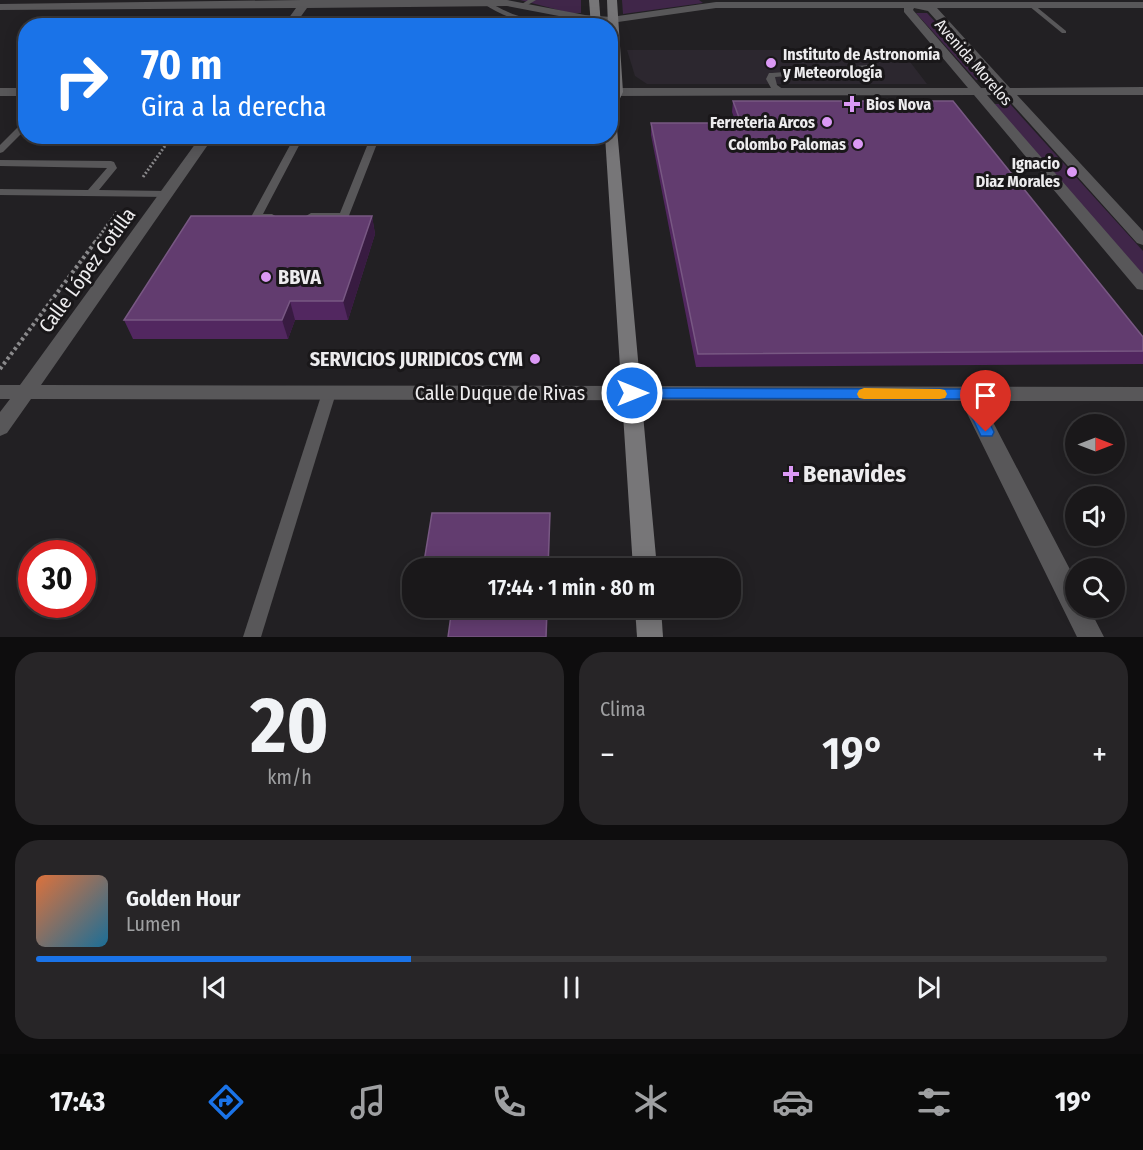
<!DOCTYPE html>
<html lang="es">
<meta charset="utf-8">
<style>
body{margin:0;font-family:"Fira Sans Condensed",sans-serif;background:#272527;color:#f1f3f6;height:100vh;display:flex;flex-direction:column;font-size:22px;white-space:nowrap}
*{box-sizing:border-box;margin:0}
p{font-size:20px;color:#9fa0a2}
.icon{flex:none;width:33px;height:33px;fill:none;stroke:currentColor;stroke-width:2;stroke-linecap:round;stroke-linejoin:round}
.map{position:relative;height:637px;overflow:hidden}
.side{display:flex;flex-direction:column;gap:15px;padding:15px;background:#0e0d0e;flex:1}
.side>*{flex:none}
.top-card{position:absolute;left:18px;top:18px;width:600px;height:126px;border-radius:24px;box-shadow:0 3px 15px #0003,0 0 0 2px #383739;background:#1a73e8;color:#fff;overflow:hidden}
.needle{width:39px;rotate:90deg}
.buttons{position:absolute;left:1065px;top:414px;display:grid;gap:12px}
.buttons a{display:grid;place-items:center;width:60px;height:60px;border-radius:50%;background:#1a181a;box-shadow:0 3px 15px #0003,0 0 0 2px #383739;font-size:30px}
.speed{position:absolute;left:18px;top:540px;display:flex;gap:12px;font-size:30px;font-weight:700;text-align:center}
.speed>*{display:grid;place-content:center;width:78px;height:78px;border-radius:50%;background:#1a181a;box-shadow:0 3px 15px #0003,0 0 0 2px #383739;line-height:1}
.speed .limit{border:9px solid #d22;background:#fff;color:#111}
.pin{position:absolute;display:grid;place-items:center;width:51px;height:51px;color:#fff;margin:-62px -26px;border-radius:50% 50% 50% 0;rotate:-45deg;box-shadow:0 0 6px #0007}
.pin .icon{rotate:45deg}
.me{position:absolute;width:66px;margin:-33px;rotate:90deg;stroke-linejoin:round;filter:drop-shadow(0 0 4px #0008)}
.turn{display:flex;align-items:center;gap:21px;height:126px;padding:0 24px;font-size:27px}
.turn .icon{width:78px;height:78px;stroke-width:2.5}
.turn b{display:block;font-size:42px;line-height:51px}
.big{font-size:45px;font-weight:600;line-height:1.1}
.side .card{flex:1;display:flex;flex-direction:column;justify-content:center;gap:9px;min-width:0;padding:0 21px;border-radius:24px;background:#272527}
.side .dial{align-items:center;gap:0}
.dial b{font-size:78px;line-height:1}
.song{display:flex;align-items:center;gap:18px}
.cover{width:72px;height:72px;border-radius:9px;background:linear-gradient(135deg,hsl(20 70% 55%),hsl(200 70% 35%))}
.played{height:6px;border-radius:3px;background:linear-gradient(90deg,#1a73e8 35%,#383739 35%)}
.keys{display:flex;justify-content:space-around;direction:ltr}
.heat{display:flex;justify-content:space-between;align-items:center;font-size:33px;direction:ltr}
.side .tiles{flex:1;display:grid;gap:15px;grid-template-columns:1fr 1fr}
.card:last-child{grid-column:span 2}
.trip{position:absolute;left:402px;top:558px;width:339px;height:60px;border-radius:24px;background:#1a181a;box-shadow:0 3px 15px #0003,0 0 0 2px #383739;font-weight:600;line-height:60px;text-align:center}
.tabs{display:flex;height:96px;justify-content:space-around;align-items:center;background:#0a0a0a;color:#9fa0a2}
.tabs .icon{width:42px;height:42px}
.tabs .active{color:#1a73e8}
.tabs b{font-size:27px;color:#f1f3f6}
.map>svg:first-child{display:block}
.built{fill:#2c272f}
.green{fill:#402649}
.lines{fill:none;stroke-linecap:round;stroke-linejoin:round}
.path-far1{stroke:#8a898b;stroke-width:3;stroke-dasharray:2 2;stroke-linecap:butt}
.path{stroke:#8a898b;stroke-width:4;stroke-dasharray:3 3;stroke-linecap:butt}
.lane{fill:#585759;fill-rule:evenodd}
.street{fill:#585759;fill-rule:evenodd}
.secondary{fill:#777678;fill-rule:evenodd}
.wall{fill:#522760}
.shaded-wall{fill:#381b41}
.building{fill:#623c6f;stroke:#785883;stroke-width:1.5}
.route{fill:#1a73e8;stroke:#114b97;stroke-width:1.5}
.slow{fill:#f59e0b}
.poi-dot{fill:#db99f5;stroke:#191719;stroke-width:2}
.labels{text-anchor:middle;stroke-width:6;stroke-linejoin:round;paint-order:stroke}
.far-poi-label{font-size:16px;font-weight:bold;fill:#edecee;stroke:#191719;text-anchor:end}
.far-street-label{font-size:16px;fill:#edecee;stroke:#191719}
.street-label{font-size:20px;fill:#edecee;stroke:#191719}
.poi-label{font-size:20px;font-weight:bold;fill:#edecee;stroke:#191719;text-anchor:start}
.near-poi-label{font-size:24px;font-weight:bold;fill:#edecee;stroke:#191719;text-anchor:start}
</style>
<div class="map">
<svg width="1143" height="637" viewBox="0 0 1143 637">
<rect width="100%" height="100%" fill="#222023"/>
<polygon class="built" points="627,50 901,50 927,84 647,84 635,76"/>
<g class="green">
<polygon points="520,0 581,0 581,13 570,13"/>
<polygon points="622,0 699,0 703,3 623,14"/>
<polygon points="916,13 927,13 989,80 976,80"/>
<polygon points="993,104 1010,104 1143,251 1143,276"/>
</g>
<g class="lines">
<g class="path-far1">
<polyline points="143,177 172,136"/>
<polyline points="95,242 117,212"/>
</g>
<polyline class="path" points="0,369 96,241"/>
<g class="lane">
<polygon points="528,0 536,0 526,6 522,6 522,4"/>
<path d="M484 2C491 2 498 8 506 11 529 22 554 22 578 15L581 17C553 34 510 22 484 4Z"/>
<polygon points="1029,4 1033,4 1066,31 1066,33 1062,33 1029,6"/>
<polygon points="869,65 873,67 872,69 775,77 777,85 787,92 783,94 771,88 766,79 769,73 772,73"/>
<polygon points="23,122 26,122 26,129 3,152 0,153 0,145"/>
<polygon points="295,136 304,136 263,214 272,214 277,217 272,220 252,219 251,217"/>
<polygon points="371,136 380,136 348,218 307,218 306,216 311,213 340,213"/>
<polygon points="0,160 111,161 114,162 117,168 99,190 167,191 172,194 167,197 0,195 0,189 88,190 107,168 0,166"/>
<polygon points="329,388 334,390 336,393 261,637 243,637 322,393 324,390"/>
</g>
<g class="street">
<path d="M302 0H507L585 15 611 17 716 2H1143V8H937L1010 88 1143 87V95H1017L1143 231V245L1137 243 1004 95H987L1143 274V290L1137 289 974 95 610 96V88H968L904 12V8H716L611 23 585 21 507 6 307 8 294 26H283L296 8 0 10V4ZM914 8 928 11 997 88H981L913 10Z"/>
<rect x="0" y="88" width="26" height="8"/>
<polygon points="201,136 214,136 41,385 1143,387 1143,401 982,401 1076,581 1076,608 1089,608 1104,637 1077,637 961,401 31,399 7,433 0,436 0,412 10,399 0,399 0,385 20,385"/>
</g>
<g class="secondary">
<polygon points="589,0 599,0 601,26 591,26"/>
<polygon points="607,0 617,0 623,92 616,107 610,111 610,26 608,26"/>
<polygon points="610,114 616,118 657,568 633,568 605,136 610,136"/>
<polygon points="635,608 661,608 663,637 637,637"/>
</g>
</g>
<g class="wall">
<polygon points="733,101 1143,337 1143,364 696,367 651,135 651,123 736,123 732,112"/>
<polygon points="372,216 375,234 348,320 295,320 288,339 133,339 124,320"/>
</g>
<g class="shaded-wall">
<polygon points="372,216 375,234 348,320 343,301"/>
<polygon points="290,301 295,320 288,339 282,320"/>
<polygon points="550,513 549,568 548,568"/>
<polygon points="547,608 548,608 547,637 546,637"/>
</g>
<g class="building">
<polygon points="733,101 953,101 1143,337 1143,351 698,354 651,123 741,123"/>
<polygon points="191,216 372,216 343,301 290,301 282,320 124,320"/>
<polygon points="432,513 550,513 548,568 423,568"/>
<polygon points="452,608 547,608 546,637 448,637"/>
</g>
<polygon class="route" points="632,388 968,389 973,390 994,432 992,436 981,436 963,399 632,398 626,397 624,393 626,389"/>
<polygon class="slow" points="864,388 940,389 945,390 947,394 945,398 940,399 864,399 859,398 857,394 859,390"/>
<g class="poi-dot">
<circle cx="771" cy="63" r="6"/>
<path d="M849 95h6v6h6v6h-6v6h-6v-6h-6v-6h6z"/>
<circle cx="827" cy="122" r="6"/>
<circle cx="858" cy="144" r="6"/>
<circle cx="1072" cy="172" r="6"/>
<circle cx="266" cy="277" r="6"/>
<circle cx="535" cy="359" r="6"/>
<path d="M788 465h6v6h6v6h-6v6h-6v-6h-6v-6h6z"/>
</g>
<g class="labels">
<g class="far-poi-label">
<text x="783" y="60" text-anchor="start">Instituto de Astronomía<tspan x="783" dy="18">y Meteorología</tspan></text>
<text x="866" y="110" text-anchor="start">Bios Nova</text>
<text x="815" y="128">Ferreteria Arcos</text>
<text x="846" y="150">Colombo Palomas</text>
<text x="1060" y="169">Ignacio<tspan x="1060" dy="18">Diaz Morales</tspan></text>
</g>
<g class="far-street-label">
<text transform="translate(974 62) rotate(49)" y="6">Avenida Morelos</text>
</g>
<g class="street-label">
<text transform="translate(87 270) rotate(-54)" y="7">Calle López Cotilla</text>
<text x="500" y="400">Calle Duque de Rivas</text>
</g>
<g class="poi-label">
<text x="278" y="284">BBVA</text>
<text x="523" y="366" text-anchor="end">SERVICIOS JURIDICOS CYM</text>
</g>
<g class="near-poi-label">
<text x="803" y="482">Benavides</text>
</g>
</g>
</svg>
<div class="buttons">
<a><svg class="needle" viewBox="-14 -14 28 28"><path d="M0-13l5 13h-10z" fill="#e53935"/><path d="M0 13l5-13h-10z" fill="#9fa0a2"/></svg></a>
<a><svg class="icon" aria-label="sound" viewBox="0 0 24 24"><path d="M4 9h4l5-4v14l-5-4H4zM17 9q2 3 0 6"/></svg></a>
<a><svg class="icon" aria-label="search" viewBox="0 0 24 24"><circle cx="10" cy="10" r="6"/><path d="M15 15l6 6"/></svg></a>
</div>
<div class="speed"><div class="limit">30</div></div>
<div class="pin" style="left:986px;top:432px;background:#d93025"><svg class="icon" aria-label="arrive" viewBox="0 0 24 24"><path d="M6 21V4h12l-3 4 3 4H6"/></svg></div>
<svg class="me" style="left:632px;top:393px" viewBox="-20 -20 40 40"><circle r="17" fill="#1a73e8" stroke="#fff" stroke-width="3"/><path d="M0-11L8 9 0 5-8 9z" fill="#fff"/></svg>
<div class="trip">17:44 · 1 min · 80 m</div>
<div class="top-card">
<div class="turn"><svg class="icon" aria-label="right" viewBox="0 0 24 24"><path d="M7 20v-9h11M14 6l5 5-5 5"/></svg><div><b>70 m</b>Gira a la derecha</div></div>
</div>
</div>
<section class="side">
<div class="tiles">
<div class="card dial"><b>20</b><p>km/h</p></div>
<div class="card"><p>Clima</p>
<div class="heat"><a>−</a><b class="big">19°</b><a>+</a></div>
</div>
<div class="card">
<div class="song"><i class="cover"></i><div><b>Golden Hour</b><p>Lumen</p></div></div>
<div class="played"></div>
<div class="keys"><svg class="icon" aria-label="previous" viewBox="0 0 24 24"><path d="M18 5L8 12l10 7zM5 5v14"/></svg><svg class="icon" aria-label="pause" viewBox="0 0 24 24"><path d="M8 5v14M16 5v14"/></svg><svg class="icon" aria-label="next" viewBox="0 0 24 24"><path d="M6 5l10 7-10 7zM19 5v14"/></svg></div>
</div>
</div>
</section>
<nav class="tabs">
<b>17:43</b>
<svg class="icon active" aria-label="directions" viewBox="0 0 24 24"><path d="M12 3l9 9-9 9-9-9zM9 14v-3h6M13 9l2 2-2 2"/></svg>
<svg class="icon" aria-label="music" viewBox="0 0 24 24"><path d="M9 18V5l10-2v13"/><circle cx="6" cy="18" r="3"/><circle cx="16" cy="16" r="3"/></svg>
<svg class="icon" aria-label="phone" viewBox="0 0 24 24"><path d="M5 4h4l2 5-3 2q2 4 5 5l2-3 5 2v4C11 20 4 13 5 4z"/></svg>
<svg class="icon" aria-label="climate" viewBox="0 0 24 24"><path d="M12 3v18M4 7l16 10M4 17L20 7"/></svg>
<svg class="icon" aria-label="car" viewBox="0 0 24 24"><path d="M5 17H2v-5l4-1 3-4h7l3 4 3 1v5h-3M9 17h6M6 11h13"/><circle cx="7" cy="17" r="2"/><circle cx="17" cy="17" r="2"/></svg>
<svg class="icon" aria-label="filters" viewBox="0 0 24 24"><path d="M4 7h16M4 17h16"/><circle cx="9" cy="7" r="2"/><circle cx="15" cy="17" r="2"/></svg>
<b>19°</b>
</nav>
